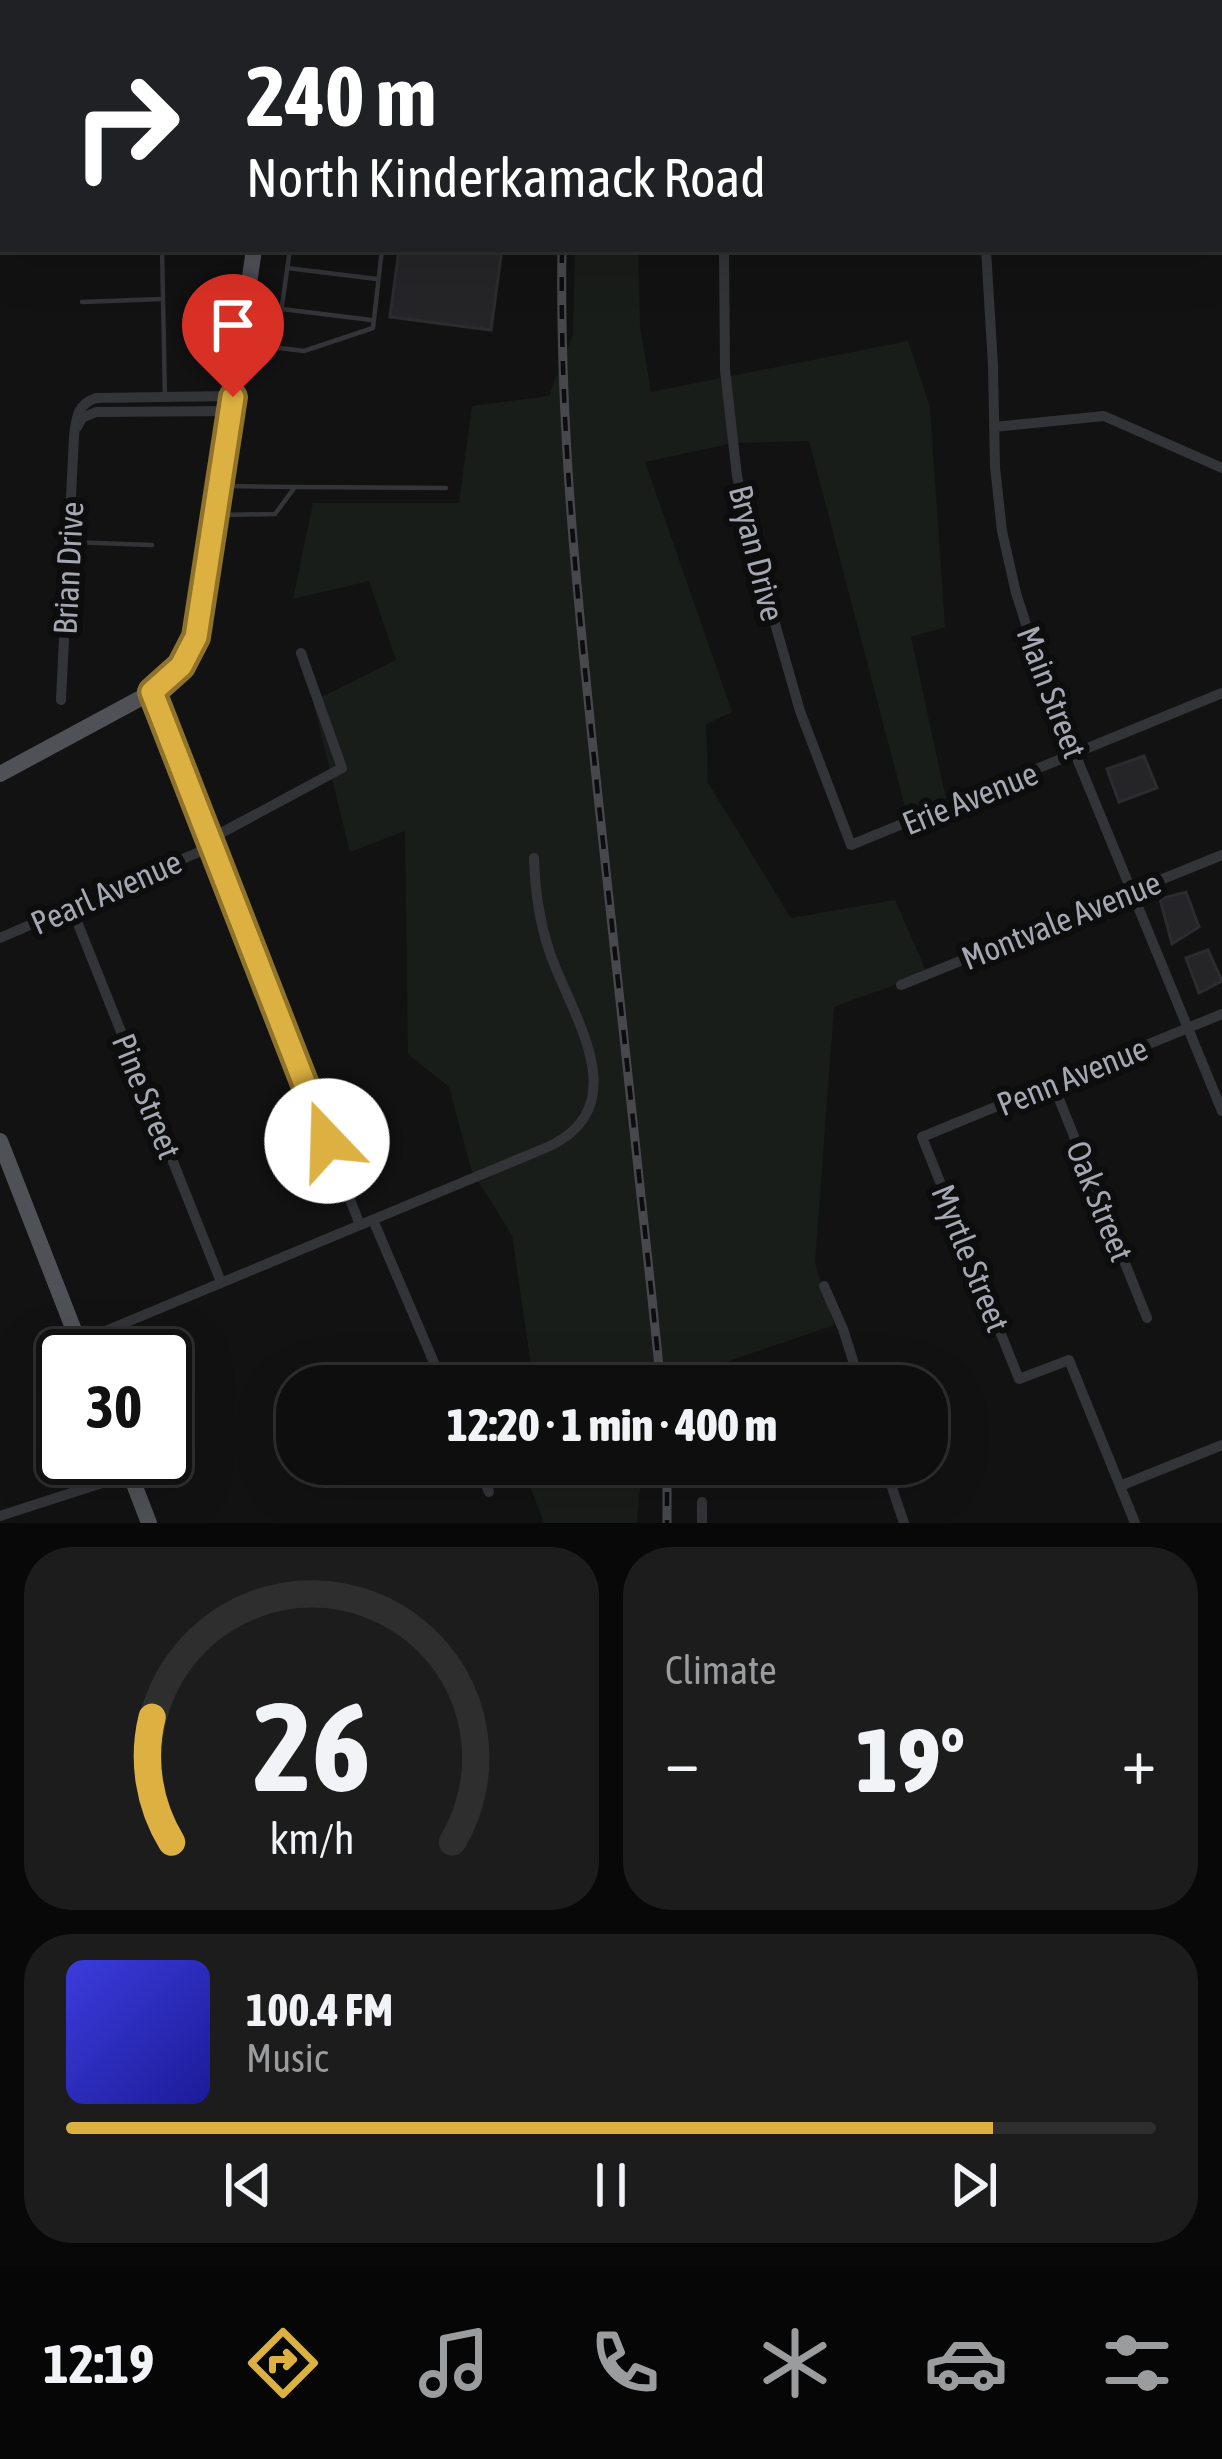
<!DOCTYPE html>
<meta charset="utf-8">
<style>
body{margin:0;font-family:"Asap Condensed",sans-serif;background:#1c1c1c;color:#f1f3f6;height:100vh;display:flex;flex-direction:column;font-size:45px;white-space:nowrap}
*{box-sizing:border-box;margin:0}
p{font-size:39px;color:#9b9c9e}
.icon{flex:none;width:66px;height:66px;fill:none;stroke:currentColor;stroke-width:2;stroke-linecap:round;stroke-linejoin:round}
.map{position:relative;height:1523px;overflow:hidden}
.side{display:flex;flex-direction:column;gap:24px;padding:24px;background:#080808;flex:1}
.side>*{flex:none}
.guide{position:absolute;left:0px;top:0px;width:1224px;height:252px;box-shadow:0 12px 48px #0002,0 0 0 3px #2e2e2e;background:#202124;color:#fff;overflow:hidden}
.speed{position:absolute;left:36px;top:1329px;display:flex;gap:24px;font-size:60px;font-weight:700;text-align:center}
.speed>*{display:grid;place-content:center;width:156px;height:156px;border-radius:50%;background:#0e0e0e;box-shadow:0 12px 48px #0002,0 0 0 3px #2e2e2e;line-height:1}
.speed .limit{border:6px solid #111;border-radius:18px;background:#fff;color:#111}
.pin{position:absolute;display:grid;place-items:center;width:102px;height:102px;color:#fff;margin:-123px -51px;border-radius:50% 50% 50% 0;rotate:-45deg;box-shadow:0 0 12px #0007}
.pin .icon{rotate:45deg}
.me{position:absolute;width:132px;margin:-66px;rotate:339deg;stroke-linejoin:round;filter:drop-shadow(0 0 9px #0008)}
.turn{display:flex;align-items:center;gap:42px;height:252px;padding:0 48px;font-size:54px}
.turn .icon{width:156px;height:156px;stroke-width:2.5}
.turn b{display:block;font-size:84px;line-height:102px}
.big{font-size:90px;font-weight:800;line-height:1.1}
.side .card{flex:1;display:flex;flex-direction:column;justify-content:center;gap:18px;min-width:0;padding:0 42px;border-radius:48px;background:#1c1c1c}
.side .dial{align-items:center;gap:0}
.dial svg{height:312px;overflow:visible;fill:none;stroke:#2e2e2e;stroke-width:7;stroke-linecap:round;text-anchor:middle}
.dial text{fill:#f1f3f6;stroke:none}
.song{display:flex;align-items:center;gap:36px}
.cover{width:144px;height:144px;border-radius:18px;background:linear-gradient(135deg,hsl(240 70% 55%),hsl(240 70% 35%))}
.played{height:12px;border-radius:6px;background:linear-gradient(90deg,#dcb141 85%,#2e2e2e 85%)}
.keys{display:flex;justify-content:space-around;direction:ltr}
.heat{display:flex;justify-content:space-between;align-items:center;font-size:66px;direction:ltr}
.side .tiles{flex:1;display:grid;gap:24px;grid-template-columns:1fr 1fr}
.card:last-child{grid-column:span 2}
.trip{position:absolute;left:276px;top:1365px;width:672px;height:120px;border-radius:48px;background:#0e0e0e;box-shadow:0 12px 48px #0002,0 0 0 3px #2e2e2e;font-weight:800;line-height:120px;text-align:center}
.menu{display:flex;height:192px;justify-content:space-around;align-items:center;background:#060606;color:#9b9c9e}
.menu .icon{width:84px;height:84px}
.menu .on{color:#dcb141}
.menu b{font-size:54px;color:#f1f3f6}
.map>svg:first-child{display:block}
.green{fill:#191d1a}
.building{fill:#252527;stroke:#2c2c2f;stroke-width:3}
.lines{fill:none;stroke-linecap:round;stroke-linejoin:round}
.service{stroke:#333438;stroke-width:4.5}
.minor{stroke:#333438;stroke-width:10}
.tertiary{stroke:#333438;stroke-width:14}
.primary{stroke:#505156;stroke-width:16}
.rail-casing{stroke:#46484c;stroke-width:9}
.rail{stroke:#0d0d0e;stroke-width:4.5;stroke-dasharray:14;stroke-linecap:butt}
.route-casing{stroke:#8f732a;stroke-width:30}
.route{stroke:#dcb141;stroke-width:21}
.labels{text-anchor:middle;stroke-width:12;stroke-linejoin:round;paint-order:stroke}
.street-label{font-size:33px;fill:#a5a8b2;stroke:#0d0d0e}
</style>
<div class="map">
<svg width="1222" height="1523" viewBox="0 0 1222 1523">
<rect width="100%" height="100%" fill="#121213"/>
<g class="green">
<polygon points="575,249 638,249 640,327 651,392 908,341 930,407 945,627 911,637 947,804 909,822 809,441 733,443 645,462 732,712 706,724 708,783 791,918 895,900 927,973 834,1007 815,1263 834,1325 676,1379 672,1386 534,1386 512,1235 472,1172 449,1087 408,1054 405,831 350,852 313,701 396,660 369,581 293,599 313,503 459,503 472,406 549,396 573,334"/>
<polygon points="642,1464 637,1523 544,1523 522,1465"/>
</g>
<g class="building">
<polygon points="399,249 502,249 491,330 390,317"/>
<polygon points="1144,756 1157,788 1119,802 1107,769"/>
<polygon points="1186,892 1199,927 1172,944 1160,899"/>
<polygon points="1208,950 1222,981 1199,993 1186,958"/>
</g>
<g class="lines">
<g class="service">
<polyline points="162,249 165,398"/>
<polyline points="287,268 377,279"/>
<polyline points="82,302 162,299"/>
<polyline points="282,309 371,320"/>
<polyline points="247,344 304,351 373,328 382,249"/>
<polyline points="276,348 290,249"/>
<polyline points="295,487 446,488"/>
<polyline points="221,515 275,514 295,487 226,486"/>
<polyline points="69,542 152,545"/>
</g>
<g class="minor">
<polyline points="1126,0 1127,3"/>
<polyline points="1221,60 1222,60"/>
<polyline points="724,249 725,370 737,476 748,529 800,711 851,845 1222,693"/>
<polyline points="986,249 993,366 995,467 1002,531 1016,593 1041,671 1222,1111"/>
<polyline points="77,427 82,418 96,412 230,411"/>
<polyline points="994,427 1104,416 1222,468"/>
<polyline points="152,692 360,1225"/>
<path d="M61 700 74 436C76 419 77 404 96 398L233 396"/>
<polyline points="210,839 342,768 301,653"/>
<polyline points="72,909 221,1282"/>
<polyline points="0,938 213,846"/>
<polyline points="901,985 1222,855"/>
<polyline points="1053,1084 1147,1318"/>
<polyline points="373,1220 444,1386"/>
<polyline points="824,1286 843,1329 861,1386"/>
<path d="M79 1342 550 1146C638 1103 569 1012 549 950 539 920 535 889 534 858"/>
<polyline points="477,1464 489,1492"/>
<polyline points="884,1464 904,1523"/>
<polyline points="1120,1486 1222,1445"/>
<polyline points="702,1502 702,1523"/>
<polyline points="0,1516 130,1474"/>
<polyline points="1135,1523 1069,1360 1019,1379 922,1137 1222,1014"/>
</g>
<g class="tertiary">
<polyline points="938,0 943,3"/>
<polyline points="1006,3 1015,0"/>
</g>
<g class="primary">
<polyline points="299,3 300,0"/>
<path d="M0 774 152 692C188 665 196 643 204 600L254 249"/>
<polyline points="0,1141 84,1356"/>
<polyline points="124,1458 149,1523"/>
</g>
<defs>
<g id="rail">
<polyline points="567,3 567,0"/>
<path d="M562 249C559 432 579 614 598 796 619 992 641 1189 661 1386"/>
<polyline points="667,1464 667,1523"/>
</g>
</defs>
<use href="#rail" class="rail-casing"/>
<use href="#rail" class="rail"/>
</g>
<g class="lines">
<defs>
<polyline id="route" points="233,397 196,637 181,666 152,692 327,1141"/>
</defs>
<use href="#route" class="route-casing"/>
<use href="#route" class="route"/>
</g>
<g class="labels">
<g class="street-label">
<text transform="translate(757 553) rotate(76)" y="12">Bryan Drive</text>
<text transform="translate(68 568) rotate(-87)" y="12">Brian Drive</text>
<text transform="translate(1052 692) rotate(69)" y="12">Main Street</text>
<text transform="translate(970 798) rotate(-22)" y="12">Erie Avenue</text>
<text transform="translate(106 892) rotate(-24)" y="12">Pearl Avenue</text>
<text transform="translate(1061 920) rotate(-22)" y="12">Montvale Avenue</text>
<text transform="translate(1072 1076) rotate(-22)" y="12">Penn Avenue</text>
<text transform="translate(147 1096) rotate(68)" y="12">Pine Street</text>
<text transform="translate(1100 1201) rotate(68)" y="12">Oak Street</text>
<text transform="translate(971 1258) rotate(68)" y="12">Myrtle Street</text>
</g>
</g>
</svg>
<div class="speed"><div class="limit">30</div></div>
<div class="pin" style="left:233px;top:397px;background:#d93025"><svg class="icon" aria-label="arrive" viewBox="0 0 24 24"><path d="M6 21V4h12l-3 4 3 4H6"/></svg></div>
<svg class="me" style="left:327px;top:1141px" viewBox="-20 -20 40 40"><circle r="19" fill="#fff"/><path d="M0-13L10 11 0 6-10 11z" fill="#dcb141"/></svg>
<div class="trip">12:20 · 1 min · 400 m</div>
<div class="guide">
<div class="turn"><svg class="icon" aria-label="right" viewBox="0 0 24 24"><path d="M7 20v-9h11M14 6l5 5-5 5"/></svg><div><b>240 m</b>North Kinderkamack Road</div></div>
</div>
</div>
<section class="side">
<div class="tiles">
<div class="card dial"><svg viewBox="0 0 100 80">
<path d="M14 69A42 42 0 1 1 86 69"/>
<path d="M14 69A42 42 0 0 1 9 37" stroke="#dcb141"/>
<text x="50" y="56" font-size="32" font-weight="700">26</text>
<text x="50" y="72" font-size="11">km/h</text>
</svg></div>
<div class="card"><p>Climate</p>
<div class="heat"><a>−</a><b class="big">19°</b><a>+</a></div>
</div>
<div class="card">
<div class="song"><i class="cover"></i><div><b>100.4 FM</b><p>Music</p></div></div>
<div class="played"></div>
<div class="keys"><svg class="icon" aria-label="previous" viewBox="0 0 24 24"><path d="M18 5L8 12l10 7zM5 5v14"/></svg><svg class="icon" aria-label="pause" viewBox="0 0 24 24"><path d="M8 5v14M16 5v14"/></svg><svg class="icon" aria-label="next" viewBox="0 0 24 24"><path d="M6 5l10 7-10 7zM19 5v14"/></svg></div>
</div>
</div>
</section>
<nav class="menu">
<b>12:19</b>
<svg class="icon on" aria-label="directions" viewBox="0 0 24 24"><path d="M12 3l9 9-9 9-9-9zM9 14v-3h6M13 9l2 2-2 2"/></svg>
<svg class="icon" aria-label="music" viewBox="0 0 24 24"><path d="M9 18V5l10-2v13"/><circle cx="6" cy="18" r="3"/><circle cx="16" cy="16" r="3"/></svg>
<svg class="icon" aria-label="phone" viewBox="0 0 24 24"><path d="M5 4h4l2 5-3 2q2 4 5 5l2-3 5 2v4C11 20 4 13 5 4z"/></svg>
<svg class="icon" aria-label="climate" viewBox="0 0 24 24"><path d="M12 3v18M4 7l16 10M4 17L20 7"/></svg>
<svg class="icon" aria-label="car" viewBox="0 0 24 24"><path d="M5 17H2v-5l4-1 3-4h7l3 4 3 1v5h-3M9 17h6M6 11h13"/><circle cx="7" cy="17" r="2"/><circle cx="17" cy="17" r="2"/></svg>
<svg class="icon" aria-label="filters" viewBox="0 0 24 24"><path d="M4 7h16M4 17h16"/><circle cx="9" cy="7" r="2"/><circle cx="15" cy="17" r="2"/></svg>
</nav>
